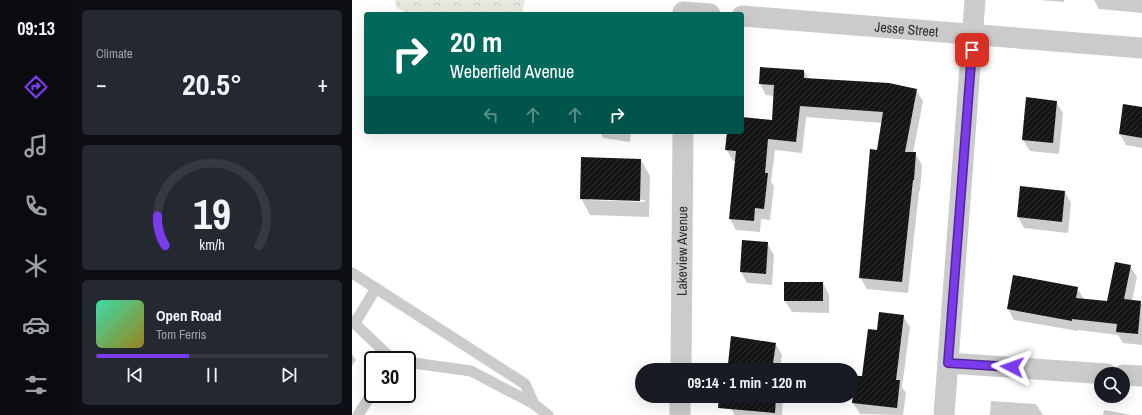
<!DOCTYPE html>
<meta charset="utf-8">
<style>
body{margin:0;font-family:"Archivo Narrow",sans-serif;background:#242831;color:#f1f3f6;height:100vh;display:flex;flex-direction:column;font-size:15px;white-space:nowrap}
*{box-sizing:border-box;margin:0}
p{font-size:13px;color:#9ea1a6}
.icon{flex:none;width:22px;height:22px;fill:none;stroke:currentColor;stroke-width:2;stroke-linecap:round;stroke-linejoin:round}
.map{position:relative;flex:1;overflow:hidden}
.side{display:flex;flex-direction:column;gap:10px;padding:10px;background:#0d0f14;width:280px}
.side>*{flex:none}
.guide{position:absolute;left:12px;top:12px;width:380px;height:122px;border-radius:4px;box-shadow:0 4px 16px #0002;background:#00695c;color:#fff;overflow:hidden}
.fabs{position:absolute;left:742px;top:367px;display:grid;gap:8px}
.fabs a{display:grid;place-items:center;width:36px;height:36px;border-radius:50%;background:#171b24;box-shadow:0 4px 16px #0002;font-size:20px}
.speed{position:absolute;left:12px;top:351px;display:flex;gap:8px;font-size:20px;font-weight:700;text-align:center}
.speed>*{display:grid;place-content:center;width:52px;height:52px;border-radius:50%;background:#171b24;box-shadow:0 4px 16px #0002;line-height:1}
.speed .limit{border:2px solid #111;border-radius:6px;background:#fff;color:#111}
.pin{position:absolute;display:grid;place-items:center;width:34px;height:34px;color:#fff;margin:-17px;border-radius:8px;box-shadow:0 2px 6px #0006}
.me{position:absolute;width:44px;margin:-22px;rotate:274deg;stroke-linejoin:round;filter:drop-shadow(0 0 3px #0008)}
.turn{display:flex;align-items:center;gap:14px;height:84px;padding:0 20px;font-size:18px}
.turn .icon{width:52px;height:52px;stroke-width:2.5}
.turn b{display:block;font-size:28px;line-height:34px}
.lanes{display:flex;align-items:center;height:38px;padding:0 20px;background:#0003;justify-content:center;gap:20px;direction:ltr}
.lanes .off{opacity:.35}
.big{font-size:30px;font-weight:800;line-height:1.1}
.side .widget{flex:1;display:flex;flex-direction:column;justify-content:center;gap:6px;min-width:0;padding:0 14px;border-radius:6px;background:#242831}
.side .dial{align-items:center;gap:0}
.dial svg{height:104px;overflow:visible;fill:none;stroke:#363941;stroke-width:7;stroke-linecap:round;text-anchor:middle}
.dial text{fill:#f1f3f6;stroke:none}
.song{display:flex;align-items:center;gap:12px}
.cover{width:48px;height:48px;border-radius:6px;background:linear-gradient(135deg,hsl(160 70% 55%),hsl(50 70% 35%))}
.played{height:4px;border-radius:2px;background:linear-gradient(90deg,#7c3aed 40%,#363941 40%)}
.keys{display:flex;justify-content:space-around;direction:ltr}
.heat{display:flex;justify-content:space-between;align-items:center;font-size:22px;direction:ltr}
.trip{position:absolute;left:283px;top:363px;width:224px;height:40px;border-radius:20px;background:#171b24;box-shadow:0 4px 16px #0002;font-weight:800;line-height:40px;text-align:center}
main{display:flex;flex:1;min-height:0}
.menu{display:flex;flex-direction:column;width:72px;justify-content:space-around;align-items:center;background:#090b0e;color:#9ea1a6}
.menu .icon{width:28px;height:28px}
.menu .selected{color:#7c3aed}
.menu b{font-size:18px;color:#f1f3f6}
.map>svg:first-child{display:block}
.forest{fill:url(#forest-crowns)}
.shadow{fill:#0003;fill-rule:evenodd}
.building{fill:url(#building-hatch)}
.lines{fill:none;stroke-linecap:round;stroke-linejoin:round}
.service{stroke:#cbcbcb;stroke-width:11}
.minor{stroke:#cbcbcb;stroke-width:21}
.route-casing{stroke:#51269a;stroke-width:10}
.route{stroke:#7c3aed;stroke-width:7}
.labels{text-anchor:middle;stroke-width:4;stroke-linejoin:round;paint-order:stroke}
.street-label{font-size:14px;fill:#2e2e2e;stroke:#fff}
</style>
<main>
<nav class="menu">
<b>09:13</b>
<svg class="icon selected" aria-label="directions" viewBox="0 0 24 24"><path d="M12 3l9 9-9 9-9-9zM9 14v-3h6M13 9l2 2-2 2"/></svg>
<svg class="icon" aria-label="music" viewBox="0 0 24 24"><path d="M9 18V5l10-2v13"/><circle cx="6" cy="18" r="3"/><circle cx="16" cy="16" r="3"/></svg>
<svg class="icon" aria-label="phone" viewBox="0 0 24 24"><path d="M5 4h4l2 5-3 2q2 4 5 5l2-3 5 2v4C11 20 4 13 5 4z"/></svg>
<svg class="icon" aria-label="climate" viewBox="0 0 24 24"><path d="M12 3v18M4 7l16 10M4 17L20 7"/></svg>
<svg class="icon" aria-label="car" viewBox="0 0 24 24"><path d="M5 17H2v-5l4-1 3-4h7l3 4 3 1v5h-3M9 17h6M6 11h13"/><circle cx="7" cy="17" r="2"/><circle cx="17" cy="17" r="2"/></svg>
<svg class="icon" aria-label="filters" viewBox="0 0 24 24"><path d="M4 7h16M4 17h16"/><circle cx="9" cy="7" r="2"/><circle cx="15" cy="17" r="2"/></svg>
</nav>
<section class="side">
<div class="widget"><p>Climate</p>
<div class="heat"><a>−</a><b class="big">20.5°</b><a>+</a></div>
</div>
<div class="widget dial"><svg viewBox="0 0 100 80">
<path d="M14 69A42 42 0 1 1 86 69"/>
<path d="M14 69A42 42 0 0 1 8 46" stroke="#7c3aed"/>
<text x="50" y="56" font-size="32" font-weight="700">19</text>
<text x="50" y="72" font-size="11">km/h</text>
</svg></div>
<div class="widget">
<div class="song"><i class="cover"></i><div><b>Open Road</b><p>Tom Ferris</p></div></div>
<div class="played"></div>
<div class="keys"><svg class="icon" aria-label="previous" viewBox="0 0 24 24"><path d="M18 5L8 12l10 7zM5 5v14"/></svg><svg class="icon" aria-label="pause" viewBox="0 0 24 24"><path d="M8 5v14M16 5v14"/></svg><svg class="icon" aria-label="next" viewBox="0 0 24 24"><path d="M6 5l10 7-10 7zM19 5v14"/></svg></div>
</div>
</section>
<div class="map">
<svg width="790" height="415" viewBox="0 0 790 415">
<defs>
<pattern id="forest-crowns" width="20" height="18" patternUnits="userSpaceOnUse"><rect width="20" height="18" fill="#e6e9dd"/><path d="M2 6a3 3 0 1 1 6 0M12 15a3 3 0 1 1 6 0" fill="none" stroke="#c6c8be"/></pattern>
<pattern id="building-hatch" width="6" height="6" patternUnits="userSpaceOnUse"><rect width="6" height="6" fill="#151515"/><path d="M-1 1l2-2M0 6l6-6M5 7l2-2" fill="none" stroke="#2f2f2f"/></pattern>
</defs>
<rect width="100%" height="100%" fill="#fff"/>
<polygon class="forest" points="43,0 173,0 170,14 57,14 45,8"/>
<g class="shadow">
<polygon points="687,0 712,0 712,2"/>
<polygon points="742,0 790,0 790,13 747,9"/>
<polygon points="452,71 457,79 564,90 571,101 561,153 563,153 570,165 568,191 567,191 556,293 515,289 508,277 525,151 530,123 454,117 450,153 423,150 419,182 422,186 418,220 409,219 408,232 384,230 378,219 384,161 381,161 374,149 376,132 390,132 390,118 421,121 422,96 414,95 408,84"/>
<polygon points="704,102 711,113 707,154 678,151 671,140"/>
<polygon points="790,108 790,148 774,145 768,134"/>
<polygon points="248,132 279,132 278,142 251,138"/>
<path d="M289 160 298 176 297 217 238 215 229 198ZM237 198 293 200V202L237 200Z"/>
<polygon points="713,192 719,203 716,233 672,228 666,217"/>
<polygon points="415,243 422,255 420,285 395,283 389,272"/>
<polygon points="778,266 785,277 780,301 788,302 790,304 790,345 771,343 766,335 726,330 726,331 662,320 656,309 725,288 732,299 756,302"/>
<polygon points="471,283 477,295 477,313 440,312 433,301"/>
<polygon points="551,316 558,327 550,387 554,393 551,415 508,414 501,403 526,331"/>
<polygon points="423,343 430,355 428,370 380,370 377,364"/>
<polygon points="0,354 4,360 0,366"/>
<polygon points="380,396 430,396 431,398 430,415 383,415 379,409"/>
<polygon points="639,401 684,404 691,415 638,415"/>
<polygon points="752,410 779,415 751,415"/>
</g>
<g class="building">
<polygon points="408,67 452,70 452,78 537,83 565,89 553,152 564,152 562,180 561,180 550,282 507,278 518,149 525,150 531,112 448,106 444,142 416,139 413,173 416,173 412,209 403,208 402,221 377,219 384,151 373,150 375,132 390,132 390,117 420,120 422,85 407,84"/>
<polygon points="674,97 705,101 701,143 670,140"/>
<polygon points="771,104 790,107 790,138 767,134"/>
<polygon points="229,157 289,159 288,201 228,199"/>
<polygon points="668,186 713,191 710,222 665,217"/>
<polygon points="390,240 416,242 414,274 388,272"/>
<polygon points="763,262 779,265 772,299 789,301 786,334 764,332 765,324 720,319 720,321 655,309 661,275 726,287 724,298 755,301"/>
<rect x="432" y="282" width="39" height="19"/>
<polygon points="527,312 552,315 544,380 548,380 545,408 500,403 503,376 510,376 516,329 525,330"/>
<polygon points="379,336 424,343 420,370 376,364"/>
<polygon points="367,396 424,396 423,413 366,408"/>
</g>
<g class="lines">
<g class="service">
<polyline points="0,273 173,384 182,404 196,415"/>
<polyline points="0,321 41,360"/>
<polyline points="3,323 24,288"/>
<polyline points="55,362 119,371 182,404"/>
<polyline points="6,415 21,392"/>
</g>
<g class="minor">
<polyline points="331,12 358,14"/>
<path id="s1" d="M390 16 790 48"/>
<polyline points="596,363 755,374"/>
<path id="s2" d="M329 370 331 132"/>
<polyline points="771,375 790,376"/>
<polyline points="328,415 328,396"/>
<polyline points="592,415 623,0"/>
</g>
</g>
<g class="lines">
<defs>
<polyline id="route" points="620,50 596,363 660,367"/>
</defs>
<use href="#route" class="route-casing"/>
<use href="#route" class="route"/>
</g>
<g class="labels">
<g class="street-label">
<text dy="5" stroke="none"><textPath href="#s1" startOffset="165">Jesse Street</textPath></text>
<text dy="5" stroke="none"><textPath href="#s2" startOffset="119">Lakeview Avenue</textPath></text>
</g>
</g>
</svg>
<div class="fabs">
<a><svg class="icon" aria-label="search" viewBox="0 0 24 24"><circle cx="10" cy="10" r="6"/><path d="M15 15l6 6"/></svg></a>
</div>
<div class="speed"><div class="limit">30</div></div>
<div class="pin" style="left:620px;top:50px;background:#d93025"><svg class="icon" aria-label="arrive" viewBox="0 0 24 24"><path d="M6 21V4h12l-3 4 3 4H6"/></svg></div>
<svg class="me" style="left:660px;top:367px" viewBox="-20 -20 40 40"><path d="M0-17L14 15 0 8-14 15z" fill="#7c3aed" stroke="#fff" stroke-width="4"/></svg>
<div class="trip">09:14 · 1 min · 120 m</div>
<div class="guide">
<div class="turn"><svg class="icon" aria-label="right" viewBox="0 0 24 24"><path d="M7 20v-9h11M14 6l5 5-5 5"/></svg><div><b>20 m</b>Weberfield Avenue</div></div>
<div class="lanes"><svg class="icon off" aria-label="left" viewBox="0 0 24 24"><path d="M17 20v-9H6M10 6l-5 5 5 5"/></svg><svg class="icon off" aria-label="ahead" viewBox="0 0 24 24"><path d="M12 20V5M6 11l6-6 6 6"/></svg><svg class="icon off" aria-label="ahead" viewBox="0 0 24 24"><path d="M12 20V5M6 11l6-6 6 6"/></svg><svg class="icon" aria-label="right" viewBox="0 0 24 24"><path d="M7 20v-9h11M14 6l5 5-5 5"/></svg></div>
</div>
</div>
</main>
